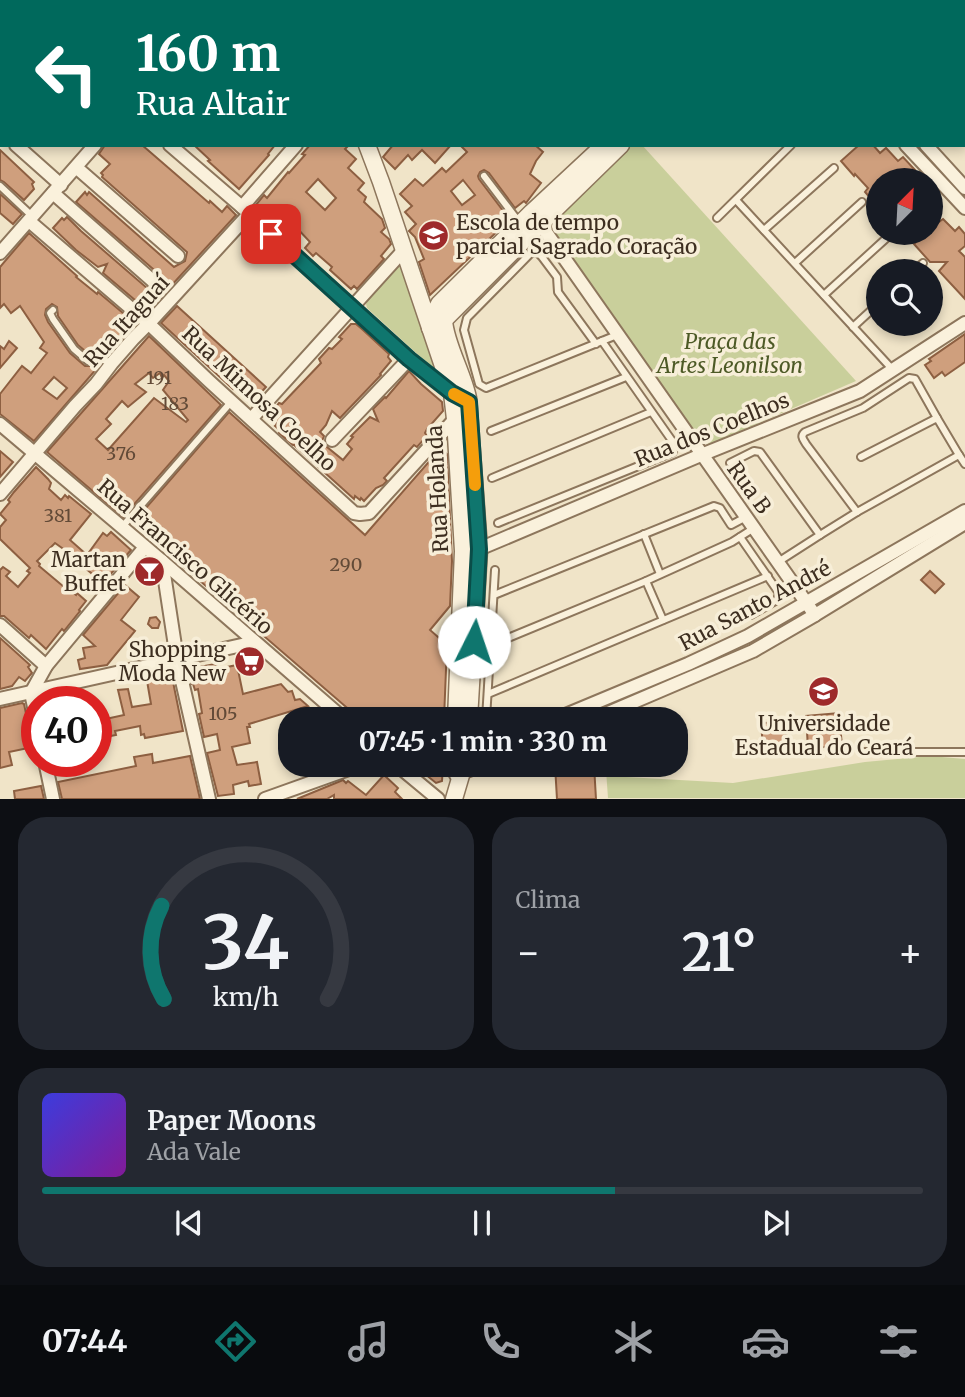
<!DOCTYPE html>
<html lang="pt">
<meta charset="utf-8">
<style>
body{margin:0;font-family:Merriweather,serif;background:#242831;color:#f1f3f6;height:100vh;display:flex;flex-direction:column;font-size:26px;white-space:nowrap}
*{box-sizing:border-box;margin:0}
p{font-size:23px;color:#9ea1a6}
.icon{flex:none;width:38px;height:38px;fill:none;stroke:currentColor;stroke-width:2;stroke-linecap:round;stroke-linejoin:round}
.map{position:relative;height:799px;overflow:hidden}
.side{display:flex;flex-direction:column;gap:18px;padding:18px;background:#0d0f14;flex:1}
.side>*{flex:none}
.guide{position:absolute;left:0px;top:0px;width:966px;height:147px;box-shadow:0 4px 10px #0003;background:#00695c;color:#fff;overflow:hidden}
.needle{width:46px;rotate:24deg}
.controls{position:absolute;left:866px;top:168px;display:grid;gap:14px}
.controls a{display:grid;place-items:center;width:77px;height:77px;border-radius:50%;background:#171b24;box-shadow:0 4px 10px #0003;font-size:35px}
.speed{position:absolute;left:21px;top:686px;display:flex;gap:14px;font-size:35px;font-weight:700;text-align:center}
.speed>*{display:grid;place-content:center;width:91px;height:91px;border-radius:50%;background:#171b24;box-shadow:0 4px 10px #0003;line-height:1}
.speed .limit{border:10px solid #d22;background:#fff;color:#111}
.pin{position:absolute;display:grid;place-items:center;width:60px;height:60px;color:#fff;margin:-30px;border-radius:14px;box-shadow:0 4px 10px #0006}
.me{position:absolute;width:77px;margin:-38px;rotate:4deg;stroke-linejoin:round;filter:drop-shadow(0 0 5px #0008)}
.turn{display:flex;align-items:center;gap:24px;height:147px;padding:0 21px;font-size:32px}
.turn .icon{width:91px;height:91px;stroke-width:2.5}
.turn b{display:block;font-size:49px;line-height:60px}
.big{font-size:52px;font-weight:700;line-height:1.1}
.side .tile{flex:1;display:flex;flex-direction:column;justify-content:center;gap:10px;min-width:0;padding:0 24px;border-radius:28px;background:#242831}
.side .dial{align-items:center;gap:0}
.dial svg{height:182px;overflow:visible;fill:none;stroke:#363941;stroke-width:7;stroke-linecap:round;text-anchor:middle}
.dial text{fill:#f1f3f6;stroke:none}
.song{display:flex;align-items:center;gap:21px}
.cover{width:84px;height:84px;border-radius:10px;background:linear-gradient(135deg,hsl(240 70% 55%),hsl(290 70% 35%))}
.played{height:7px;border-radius:4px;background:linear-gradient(90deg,#0f766e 65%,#363941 65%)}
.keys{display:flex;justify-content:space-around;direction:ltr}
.heat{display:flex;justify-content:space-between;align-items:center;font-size:38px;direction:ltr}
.side .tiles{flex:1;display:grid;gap:18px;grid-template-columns:1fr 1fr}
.tile:last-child{grid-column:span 2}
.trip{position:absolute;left:278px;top:707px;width:410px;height:70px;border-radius:28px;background:#171b24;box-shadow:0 4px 10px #0003;font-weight:700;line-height:70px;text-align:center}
.dock{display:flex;height:112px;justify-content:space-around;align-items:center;background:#090b0e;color:#9ea1a6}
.dock .icon{width:49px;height:49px}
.dock .selected{color:#0f766e}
.dock b{font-size:32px;color:#f1f3f6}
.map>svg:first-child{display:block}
.green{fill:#c9cf9b}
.building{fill:#cf9f7d;stroke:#8d5f41;stroke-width:2;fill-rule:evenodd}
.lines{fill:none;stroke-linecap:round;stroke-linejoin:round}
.service-casing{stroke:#8d765c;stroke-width:10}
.minor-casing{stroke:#8d765c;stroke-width:16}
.tertiary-casing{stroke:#8d765c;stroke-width:19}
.service{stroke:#faf1dc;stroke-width:6}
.minor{stroke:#faf1dc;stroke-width:12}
.tertiary{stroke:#faf1dc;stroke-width:16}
.route-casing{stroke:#0a4d48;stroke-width:18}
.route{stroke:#0f766e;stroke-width:12}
.slow{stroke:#f59e0b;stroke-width:12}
.labels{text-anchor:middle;stroke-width:7;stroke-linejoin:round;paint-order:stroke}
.number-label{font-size:18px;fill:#624a37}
.poi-label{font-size:21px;fill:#3d2e20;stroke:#f7eed8;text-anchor:end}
.street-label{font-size:21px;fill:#3d2e20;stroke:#f7eed8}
.park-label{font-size:21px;font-style:italic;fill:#4d5a26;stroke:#f7eed8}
</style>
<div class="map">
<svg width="965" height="799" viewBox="0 0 965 799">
<rect width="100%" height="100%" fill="#f0e4c8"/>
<g class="green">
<polygon points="632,145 642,145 856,381 710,444 702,442 553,229 554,219"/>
<polygon points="401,264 437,372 367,308 366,304 368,300"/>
<polygon points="930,756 965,759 965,798 608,798 606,770 626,777 733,783 865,762"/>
</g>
<g class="building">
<polygon points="105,145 142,145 209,203 210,201 222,212 227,206 236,215 148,311 103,273 107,264 98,267 76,250 53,228 62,218 64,220 67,217 81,231 148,289 153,291 160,288 163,283 160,275 76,202 85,192 87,195 89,192 174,267 185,261 187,252 102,177 103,175 101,173 110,164 99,154"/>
<polygon points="194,145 275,145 268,154 269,155 239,189 208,161 210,160"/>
<path d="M310 145H349L345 149 356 159 348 168 364 183 358 190 366 197 364 202 382 219 385 228 381 232 389 239 391 244 381 256 384 259 357 289 354 286 351 289 330 270 332 267 316 253 313 256 305 248 310 242 295 226 293 228 283 218 278 222 265 210 262 213 255 206 264 195 267 198 288 172 289 173 305 155 302 154ZM318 179 336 198 325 210 306 192Z"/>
<polygon points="393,145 451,145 435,163 422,150 412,160 408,155 395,169 383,157"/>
<path d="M460 145H535L543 152 536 161 530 174 541 183 526 203 524 201 515 208 489 173 484 170 480 172 478 176 479 179 507 216 502 220 504 225 430 295 419 262 424 259 415 237 409 231 416 224 405 212 412 206 400 194 415 179 423 186 442 168 446 172 467 152ZM463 180 475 195 462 205 451 191Z"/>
<polygon points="859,145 873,145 880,153 886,148 898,161 903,157 915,170 904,180 878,180 878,207 865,192 868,188 855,174 854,176 841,161"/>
<polygon points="0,150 34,182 32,184 34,189 24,200 4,182 0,180"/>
<polygon points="0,194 22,214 13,224 0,213"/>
<polygon points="943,219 955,231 959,227 965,234 965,246 959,251 965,257 965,299 939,271 947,262 930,262 914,244 926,233 931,233 931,228"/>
<path d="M29 233 77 276 76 277 97 294 98 292 136 324 107 355H90L78 345 58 316 57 307 52 304 46 309 45 315 48 322 70 353 85 366H99L34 441 0 414V394L22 366 31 373 47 353 40 348 44 342 20 306 11 313 4 304 0 308V267ZM54 377 67 388 57 399 43 389Z"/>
<polygon points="177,306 266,387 254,400 236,385 233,389 161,323"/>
<polygon points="351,324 356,324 363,330 389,354 388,357 391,361 380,374 381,375 340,418 332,411 326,425 320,432 324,436 322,441 327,447 343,460 352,449 347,444 353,437 351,436 370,417 378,421 373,409 385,397 386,398 409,371 421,384 442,402 443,411 427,429 425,433 427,436 417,447 414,445 384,478 387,481 383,485 376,488 364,501 361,498 360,500 355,496 354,499 294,445 293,445 279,433 281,431 275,426 277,424 269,416 279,403 282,404 321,363 319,359 329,348 332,349 342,339 339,337"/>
<polygon points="965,334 965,362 945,376 942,372 934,378 925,365 931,361 929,359"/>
<path d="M149 336 221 405 123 517 47 452ZM149 373 153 378 160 373 162 378 164 375 169 381 163 390 188 420 186 422 154 398 108 450 96 439 111 424 106 419 122 401 128 407 146 392 135 384Z"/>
<polygon points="9,341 17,348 0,368 0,346 4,349"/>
<polygon points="229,412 365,535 440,449 447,454 452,561 450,606 430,630 447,645 444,719 360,719 133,523"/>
<polygon points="0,451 13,462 0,477"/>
<polygon points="36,467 48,479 51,483 49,489 61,500 65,495 68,498 69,496 91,514 70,540 87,555 103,533 107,536 111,532 131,550 103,583 78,562 79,560 55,543 37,561 40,564 39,566 70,592 71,591 76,595 77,593 86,601 79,610 80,611 64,631 62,629 46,649 31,635 29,638 4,616 0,616 0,570 3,567 10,572 6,576 18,587 30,573 27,571 30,568 0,539 0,527 6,520 0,514 10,502 8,500 14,492"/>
<polygon points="930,571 944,584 935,593 921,580"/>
<polygon points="125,585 139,597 121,620 135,631 107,665 80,669 78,660 85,658 83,648 95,646 83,635"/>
<polygon points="156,617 160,622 158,628 152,628 148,624 150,618"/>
<polygon points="0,638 30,665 28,667 32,673 25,681 19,677 12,686 0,689"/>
<polygon points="198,664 199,667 216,664 217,669 237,665 243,694 281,684 288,692 292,691 295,700 300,699 308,706 249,724 250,727 247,727 250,743 232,747 237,765 257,762 261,784 249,786 248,781 233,785 234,794 218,796 207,753 220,750 217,734 204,737 199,714 202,713 198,689 195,690 193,684 192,684 188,666"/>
<polygon points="163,672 163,674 171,672 183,731 145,738 144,734 141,735 140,726 115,731 116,735 105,737 101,720 124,715 118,690 128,689 132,707 151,704 146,675"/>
<polygon points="22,703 24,704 33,747 9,752 12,765 0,768 0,708"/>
<polygon points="839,713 842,746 808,748 806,716"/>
<polygon points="786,722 787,746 763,747 761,723"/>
<polygon points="152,754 153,763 190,756 200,799 62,799 58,782 136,766 134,757"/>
<polygon points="414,765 443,765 442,781 436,783"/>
<polygon points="555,765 594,765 596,799 557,799"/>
<polygon points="384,775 398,788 395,792 402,799 334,799 334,795 327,799 297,799 343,780 346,783 348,781 366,795"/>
<polygon points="41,786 44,799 15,799 14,791"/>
</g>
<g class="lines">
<defs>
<g id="service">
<polyline points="0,36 2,34"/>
<polyline points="484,176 519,222"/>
<polyline points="0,186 32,216"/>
<polyline points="736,200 893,370"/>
<polyline points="717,218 791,145"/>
<polyline points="764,230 834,168"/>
<polyline points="795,263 862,202"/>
<polyline points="914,271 923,263"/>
<polyline points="824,295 892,233"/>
<polyline points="53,310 50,313 53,319 74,349 88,361 104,360 112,363"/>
<polyline points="853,327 878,304"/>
<polyline points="596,344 558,292 557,277 542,257 538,253 534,252 530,254 467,318 464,330 479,384 486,388 607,339 617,335"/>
<polyline points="491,431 626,377"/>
<polyline points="959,455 965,464"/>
<polyline points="730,463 754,451 760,452 820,535 778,562"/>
<polyline points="492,478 651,412"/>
<path d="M857 512 806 444C803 439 800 436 805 432L863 408 909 378 915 379 937 418"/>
<polyline points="498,523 673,452 675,445 602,341"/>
<polyline points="122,527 231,402"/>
<polyline points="644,534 660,574"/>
<polyline points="820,535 857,512 959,455 937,418 861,457"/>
<polyline points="740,537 779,593 777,600 751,615"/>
<polyline points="646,581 663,620"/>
<polyline points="494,595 714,506 720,508 731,525 746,517"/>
<polyline points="491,645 646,581 732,542 754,528"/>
<polyline points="488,694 768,576"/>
<polyline points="486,719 495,570"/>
<polyline points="865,752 965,752"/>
</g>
<g id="minor">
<polyline points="73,0 75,2"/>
<polyline points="150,0 152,2"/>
<polyline points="229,0 231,2"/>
<polyline points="474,0 475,2"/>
<polyline points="725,0 727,2"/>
<polyline points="0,1 2,3"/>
<polyline points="22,2 23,0"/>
<polyline points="498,2 500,0"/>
<polyline points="949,2 951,0"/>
<polyline points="964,22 965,23"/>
<polyline points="0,72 2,74"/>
<polyline points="0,131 2,132"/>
<polyline points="16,145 61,185"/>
<polyline points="170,145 242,207 409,359 453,393"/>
<polyline points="906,145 965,208"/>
<polyline points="926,145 965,188"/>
<polyline points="77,168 178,256"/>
<polyline points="53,193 154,282"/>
<polyline points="242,207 296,145"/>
<polyline points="536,218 815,615"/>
<polyline points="29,221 148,323 209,381 354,513 360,514 369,513 455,419"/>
<polyline points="0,253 95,145"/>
<polyline points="252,418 403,251"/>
<polyline points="0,424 162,561 344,719"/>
<polyline points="332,440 409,359"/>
<polyline points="0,494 75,406 96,384 112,363 133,339 152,320 249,214"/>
<polyline points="471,550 479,549 701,455 860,391 965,323"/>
<polyline points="162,561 177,659 209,799"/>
<polyline points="0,625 46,666"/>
<polyline points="31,693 46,666 145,547"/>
<polyline points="31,693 37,721"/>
<polyline points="0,699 255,642"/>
<polyline points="556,719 688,664 748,636 965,511"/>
<polyline points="594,719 753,651 815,615 965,523"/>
<polyline points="45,761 53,799"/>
<polyline points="397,765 438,799"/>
<polyline points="456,775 482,765"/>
<polyline points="265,799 360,765"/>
</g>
<g id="tertiary">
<polyline points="309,0 309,2"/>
<polyline points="749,2 750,0"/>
<polyline points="770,2 771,0"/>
<polyline points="367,145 381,182 452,393 455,419 463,551 456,719"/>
<polyline points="434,320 444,320 540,224 621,145"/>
<path d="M444 320C445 343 463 373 468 398L479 549 469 719"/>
<polyline points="430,328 433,315 439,304 532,212 604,145"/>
<polyline points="454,799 464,765"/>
</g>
</defs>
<use href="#service" class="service-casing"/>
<use href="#minor" class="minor-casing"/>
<use href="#tertiary" class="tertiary-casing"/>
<use href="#service" class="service"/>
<use href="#minor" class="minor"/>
<use href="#tertiary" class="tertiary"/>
</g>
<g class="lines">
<defs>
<polyline id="route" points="271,234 409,359 452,393 469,402 479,549 474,642"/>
</defs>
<use href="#route" class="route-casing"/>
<use href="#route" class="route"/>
<polyline class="slow" points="454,394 469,402 475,485"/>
</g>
<defs>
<symbol id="school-disc" viewBox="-11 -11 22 22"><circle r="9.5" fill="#9e2a2b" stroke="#f7eed8"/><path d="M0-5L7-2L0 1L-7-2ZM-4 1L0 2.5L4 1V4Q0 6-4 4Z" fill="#fff"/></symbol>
<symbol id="bar-disc" viewBox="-11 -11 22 22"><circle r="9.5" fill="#9e2a2b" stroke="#f7eed8"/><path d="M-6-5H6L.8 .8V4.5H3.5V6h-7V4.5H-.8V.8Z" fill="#fff"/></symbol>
<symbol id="supermarket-disc" viewBox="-11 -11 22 22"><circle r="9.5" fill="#9e2a2b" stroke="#f7eed8"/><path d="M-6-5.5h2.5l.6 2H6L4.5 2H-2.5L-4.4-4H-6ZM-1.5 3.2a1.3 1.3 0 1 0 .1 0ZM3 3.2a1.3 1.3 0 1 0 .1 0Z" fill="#fff"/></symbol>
<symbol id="university-disc" viewBox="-11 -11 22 22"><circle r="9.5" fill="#9e2a2b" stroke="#f7eed8"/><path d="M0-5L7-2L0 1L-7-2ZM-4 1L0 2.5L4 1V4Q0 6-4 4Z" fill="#fff"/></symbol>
</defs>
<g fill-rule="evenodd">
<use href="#school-disc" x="416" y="218" width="35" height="35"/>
<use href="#bar-disc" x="132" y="554" width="35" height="35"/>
<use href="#supermarket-disc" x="232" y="644" width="35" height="35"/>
<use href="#university-disc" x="806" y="674" width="35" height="35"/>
</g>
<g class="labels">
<g class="number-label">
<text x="159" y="384">191</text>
<text x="175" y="410">183</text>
<text x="121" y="460">376</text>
<text x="58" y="522">381</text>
<text x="346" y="571">290</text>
<text x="223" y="720">105</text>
</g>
<g class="poi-label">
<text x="456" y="230" text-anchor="start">Escola de tempo<tspan x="456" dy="24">parcial Sagrado Coração</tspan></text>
<text x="126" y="567">Martan<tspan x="126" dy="24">Buffet</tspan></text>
<text x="226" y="657">Shopping<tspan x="226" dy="24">Moda New</tspan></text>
<text x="824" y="731" text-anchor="middle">Universidade<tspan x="824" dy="24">Estadual do Ceará</tspan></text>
</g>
<g class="street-label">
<text transform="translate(127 321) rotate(-48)" y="7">Rua Itaguaí</text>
<text transform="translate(259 399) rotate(43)" y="7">Rua Mimosa Coelho</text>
<text transform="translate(712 430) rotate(-22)" y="7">Rua dos Coelhos</text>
<text transform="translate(749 488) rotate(54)" y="7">Rua B</text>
<text transform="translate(438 489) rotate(-93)" y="7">Rua Holanda</text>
<text transform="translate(185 557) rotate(41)" y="7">Rua Francisco Glicério</text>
<text transform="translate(755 606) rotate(-28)" y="7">Rua Santo André</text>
</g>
<g class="park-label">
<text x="730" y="349">Praça das<tspan x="730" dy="24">Artes Leonilson</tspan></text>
</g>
</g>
</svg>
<div class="controls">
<a><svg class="needle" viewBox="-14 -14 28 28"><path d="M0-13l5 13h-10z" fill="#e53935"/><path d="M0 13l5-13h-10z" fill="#9ea1a6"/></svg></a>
<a><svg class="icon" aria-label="search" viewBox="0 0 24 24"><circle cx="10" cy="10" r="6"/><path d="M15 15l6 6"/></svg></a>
</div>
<div class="speed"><div class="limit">40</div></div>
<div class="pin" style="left:271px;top:234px;background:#d93025"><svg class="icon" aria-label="arrive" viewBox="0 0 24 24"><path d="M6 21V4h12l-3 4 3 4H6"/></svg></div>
<svg class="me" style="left:474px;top:642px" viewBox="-20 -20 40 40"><circle r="19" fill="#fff"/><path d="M0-13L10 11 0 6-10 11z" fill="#0f766e"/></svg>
<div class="trip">07:45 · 1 min · 330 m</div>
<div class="guide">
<div class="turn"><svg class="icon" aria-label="left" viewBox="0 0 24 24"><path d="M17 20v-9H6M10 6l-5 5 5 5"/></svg><div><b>160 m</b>Rua Altair</div></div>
</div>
</div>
<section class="side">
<div class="tiles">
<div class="tile dial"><svg viewBox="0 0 100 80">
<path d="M14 69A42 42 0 1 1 86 69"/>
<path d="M14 69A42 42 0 0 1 13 28" stroke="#0f766e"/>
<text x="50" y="56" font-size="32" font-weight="700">34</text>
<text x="50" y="72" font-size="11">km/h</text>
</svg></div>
<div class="tile"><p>Clima</p>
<div class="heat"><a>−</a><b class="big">21°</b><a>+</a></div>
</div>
<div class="tile">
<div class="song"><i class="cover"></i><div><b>Paper Moons</b><p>Ada Vale</p></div></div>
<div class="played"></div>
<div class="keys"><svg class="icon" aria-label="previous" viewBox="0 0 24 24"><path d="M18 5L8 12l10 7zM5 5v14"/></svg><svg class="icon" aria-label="pause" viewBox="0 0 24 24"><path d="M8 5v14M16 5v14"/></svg><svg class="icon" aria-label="next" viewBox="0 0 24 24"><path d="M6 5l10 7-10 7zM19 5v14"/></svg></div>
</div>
</div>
</section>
<nav class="dock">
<b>07:44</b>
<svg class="icon selected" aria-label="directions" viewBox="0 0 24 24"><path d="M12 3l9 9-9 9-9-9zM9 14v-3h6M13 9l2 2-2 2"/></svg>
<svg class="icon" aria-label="music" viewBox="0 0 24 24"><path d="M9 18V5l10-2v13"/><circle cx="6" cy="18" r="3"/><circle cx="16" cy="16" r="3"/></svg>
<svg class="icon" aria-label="phone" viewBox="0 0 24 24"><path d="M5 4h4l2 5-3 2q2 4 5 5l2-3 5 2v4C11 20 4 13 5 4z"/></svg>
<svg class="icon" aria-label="climate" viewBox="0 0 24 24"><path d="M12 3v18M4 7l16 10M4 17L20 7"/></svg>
<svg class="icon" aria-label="car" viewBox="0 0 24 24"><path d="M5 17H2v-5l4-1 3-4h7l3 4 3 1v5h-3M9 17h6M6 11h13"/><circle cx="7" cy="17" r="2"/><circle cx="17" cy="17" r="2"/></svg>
<svg class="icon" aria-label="filters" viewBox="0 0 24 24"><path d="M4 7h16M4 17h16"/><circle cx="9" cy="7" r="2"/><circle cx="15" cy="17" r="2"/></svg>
</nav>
